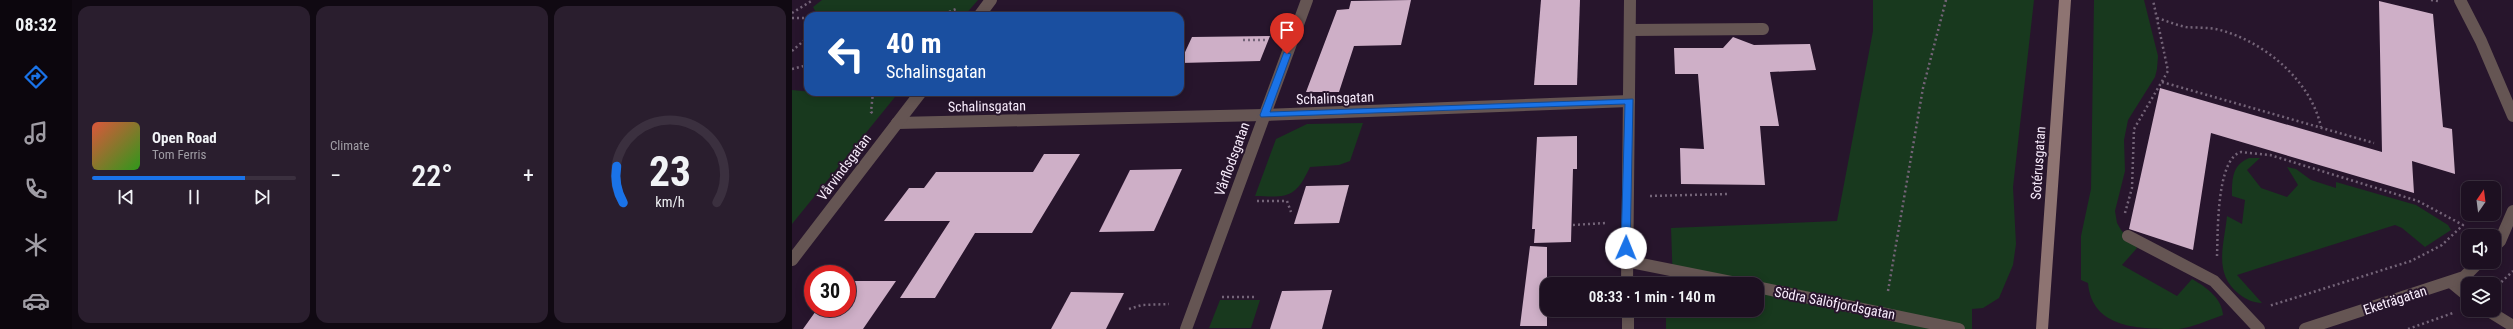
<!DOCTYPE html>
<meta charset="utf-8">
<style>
body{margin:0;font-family:"Roboto Condensed",sans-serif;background:#2a1e2e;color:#f1f3f6;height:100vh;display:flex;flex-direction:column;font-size:15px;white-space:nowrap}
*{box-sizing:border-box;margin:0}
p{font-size:13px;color:#a09da5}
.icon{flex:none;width:22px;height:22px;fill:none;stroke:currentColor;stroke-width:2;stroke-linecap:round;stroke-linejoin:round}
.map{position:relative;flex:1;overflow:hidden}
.sheet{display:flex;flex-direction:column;gap:6px;padding:6px;background:#100912;width:720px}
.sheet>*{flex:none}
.hud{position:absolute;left:12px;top:12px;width:380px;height:84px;border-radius:12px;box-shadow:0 2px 10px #0003,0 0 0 1px #3b303f;background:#1a4fa0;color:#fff;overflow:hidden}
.needle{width:26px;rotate:14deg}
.buttons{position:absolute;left:1669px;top:181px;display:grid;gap:8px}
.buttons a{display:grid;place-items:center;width:40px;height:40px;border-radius:8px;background:#1d1021;box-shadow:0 2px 10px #0003,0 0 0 1px #3b303f;font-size:20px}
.speed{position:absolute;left:12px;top:265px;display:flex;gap:8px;font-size:20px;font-weight:700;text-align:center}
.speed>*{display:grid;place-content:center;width:52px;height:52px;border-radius:50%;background:#1d1021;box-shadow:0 2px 10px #0003,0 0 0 1px #3b303f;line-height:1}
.speed .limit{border:6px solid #d22;background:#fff;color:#111}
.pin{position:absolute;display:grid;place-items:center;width:34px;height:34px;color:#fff;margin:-41px -17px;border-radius:50% 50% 50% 0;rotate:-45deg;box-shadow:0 0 4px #0007}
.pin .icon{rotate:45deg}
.me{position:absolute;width:44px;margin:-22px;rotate:1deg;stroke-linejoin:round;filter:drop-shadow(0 0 3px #0008)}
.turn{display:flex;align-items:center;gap:14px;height:84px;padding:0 16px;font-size:18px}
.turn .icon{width:52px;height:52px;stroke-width:2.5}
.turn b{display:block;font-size:28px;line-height:34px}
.big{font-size:30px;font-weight:600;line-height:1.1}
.sheet .tile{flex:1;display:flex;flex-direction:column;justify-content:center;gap:6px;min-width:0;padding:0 14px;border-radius:12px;background:#2a1e2e}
.sheet .dial{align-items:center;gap:0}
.dial svg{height:104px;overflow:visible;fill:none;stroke:#3b303f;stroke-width:7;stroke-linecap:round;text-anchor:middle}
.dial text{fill:#f1f3f6;stroke:none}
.song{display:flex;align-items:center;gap:12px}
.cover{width:48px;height:48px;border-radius:6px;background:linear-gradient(135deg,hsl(10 70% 55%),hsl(110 70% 35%))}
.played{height:4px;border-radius:2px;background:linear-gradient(90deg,#1a73e8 75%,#3b303f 75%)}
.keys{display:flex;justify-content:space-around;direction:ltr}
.heat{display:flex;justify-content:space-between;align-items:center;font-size:22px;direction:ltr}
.sheet .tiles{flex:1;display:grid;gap:6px;grid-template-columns:repeat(3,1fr)}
.trip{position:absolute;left:748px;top:277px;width:224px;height:40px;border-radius:12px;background:#1d1021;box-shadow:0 2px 10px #0003,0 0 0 1px #3b303f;font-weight:600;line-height:40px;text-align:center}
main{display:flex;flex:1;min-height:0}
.menu{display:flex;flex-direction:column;width:72px;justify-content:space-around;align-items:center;background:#0c060d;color:#a09da5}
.menu .icon{width:28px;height:28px}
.menu .current{color:#1a73e8}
.menu b{font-size:18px;color:#f1f3f6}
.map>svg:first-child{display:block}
.green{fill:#18391e}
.building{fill:#ceafc7}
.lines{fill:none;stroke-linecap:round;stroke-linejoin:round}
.path{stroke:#746478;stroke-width:2.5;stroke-dasharray:2 3;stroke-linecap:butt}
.lane{stroke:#655553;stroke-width:12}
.street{stroke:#655553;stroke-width:12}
.secondary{stroke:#8e7472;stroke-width:12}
.route{fill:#1a73e8;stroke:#114b97}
.labels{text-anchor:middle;stroke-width:4;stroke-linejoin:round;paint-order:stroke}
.street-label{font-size:14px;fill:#f9edfd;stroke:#27152c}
</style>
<main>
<nav class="menu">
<b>08:32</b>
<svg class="icon current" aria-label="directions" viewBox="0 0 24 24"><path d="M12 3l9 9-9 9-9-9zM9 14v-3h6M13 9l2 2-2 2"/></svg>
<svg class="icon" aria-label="music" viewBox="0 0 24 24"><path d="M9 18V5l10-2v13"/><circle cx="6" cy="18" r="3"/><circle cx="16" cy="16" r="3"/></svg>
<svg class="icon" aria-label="phone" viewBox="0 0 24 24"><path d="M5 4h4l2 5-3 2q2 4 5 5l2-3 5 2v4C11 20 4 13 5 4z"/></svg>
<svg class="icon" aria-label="climate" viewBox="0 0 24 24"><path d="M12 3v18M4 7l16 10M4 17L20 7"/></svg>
<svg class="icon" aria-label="car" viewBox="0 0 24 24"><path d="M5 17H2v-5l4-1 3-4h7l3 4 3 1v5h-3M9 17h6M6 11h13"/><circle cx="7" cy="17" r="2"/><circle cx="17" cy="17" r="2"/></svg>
</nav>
<section class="sheet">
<div class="tiles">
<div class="tile">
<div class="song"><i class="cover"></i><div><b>Open Road</b><p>Tom Ferris</p></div></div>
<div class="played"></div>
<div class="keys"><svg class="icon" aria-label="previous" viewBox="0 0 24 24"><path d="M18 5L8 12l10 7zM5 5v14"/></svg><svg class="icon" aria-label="pause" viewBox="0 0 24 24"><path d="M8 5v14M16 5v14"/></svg><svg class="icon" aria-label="next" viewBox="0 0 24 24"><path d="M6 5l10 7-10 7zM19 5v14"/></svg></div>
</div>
<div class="tile"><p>Climate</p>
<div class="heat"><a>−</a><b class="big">22°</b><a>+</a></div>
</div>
<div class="tile dial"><svg viewBox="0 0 100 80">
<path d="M14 69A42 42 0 1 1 86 69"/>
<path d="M14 69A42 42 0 0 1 9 41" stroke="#1a73e8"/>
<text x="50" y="56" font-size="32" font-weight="700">23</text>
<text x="50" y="72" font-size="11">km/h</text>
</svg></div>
</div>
</section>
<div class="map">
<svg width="1721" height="329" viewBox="0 0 1721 329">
<rect width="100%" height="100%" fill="#27152c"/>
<g class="green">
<polygon points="30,0 186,0 172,16 26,16 21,7"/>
<polygon points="1081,0 1242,0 1221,187 1224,244 1221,265 1207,298 1191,308 1180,309 1180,329 874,329 874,310 965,310 965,284 881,284 879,228 1045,221 1081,31"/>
<path d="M1302 0H1352L1366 56 1365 69 1363 77 1336 120 1332 140 1333 171 1323 211 1325 223 1329 230 1345 248 1330 265 1385 296 1400 279C1414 287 1430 298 1431 315 1417 320 1401 327 1387 329 1347 329 1300 329 1296 283L1289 280V236L1299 189Z"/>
<polygon points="0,90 60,96 65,92 107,92 0,224"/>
<path d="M571 123 558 161 547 165 518 167C503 199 496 197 463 196L484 139 515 124Z"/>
<path d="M1457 158H1468L1455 170 1469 188 1495 197 1506 185 1495 167 1504 169 1519 180 1544 188V182L1624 205 1656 225 1659 230 1633 247 1610 228 1603 225 1445 275 1470 303C1462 303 1453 299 1447 294 1421 273 1432 246 1435 216L1450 224 1453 200 1440 196C1440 179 1440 165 1457 158Z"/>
<polygon points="428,300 468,300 459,328 417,328"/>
</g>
<g class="building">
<polygon points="619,0 609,45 562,46 547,92 514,92 545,10 557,9 559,1"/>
<polygon points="749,0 788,0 785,85 742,85"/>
<polygon points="1587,1 1641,14 1651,127 1660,129 1663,174 1620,161 1622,193 1419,133 1401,250 1337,229 1368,88 1590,152"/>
<polygon points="478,36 468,61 388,63 400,37"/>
<polygon points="941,37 962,45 1018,44 1024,70 978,72 987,126 968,126 973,185 889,184 888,148 912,149 906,74 883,74 882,48 931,48"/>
<polygon points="785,136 785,169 781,169 779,242 742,243 743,229 740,229 745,137"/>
<polygon points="252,154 288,154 240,233 183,233 143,298 108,298 158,221 92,221 117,188 132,188 144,172 241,172"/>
<polygon points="390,169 362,231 307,232 338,170"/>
<polygon points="557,185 547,223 502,224 514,186"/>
<polygon points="738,246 755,247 755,326 728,326"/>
<polygon points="55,281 104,281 71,329 11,329 26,308 55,308"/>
<polygon points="540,290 530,329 478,329 490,291"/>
<polygon points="279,292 332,293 314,329 259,329"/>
</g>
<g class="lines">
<g class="path">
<polyline points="1639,0 1646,1"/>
<polyline points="0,13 21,0"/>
<polyline points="148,16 164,9"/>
<polyline points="0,18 16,18"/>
<path d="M1365 18C1375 21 1384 25 1394 27 1405 28 1417 27 1428 30 1473 42 1519 81 1529 127"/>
<polyline points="451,40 476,40"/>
<polyline points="0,51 16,37"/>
<polyline points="0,69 16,65"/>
<polyline points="1370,82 1582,143"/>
<polyline points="81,92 79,112 82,114"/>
<polyline points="858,196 936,194"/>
<polyline points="465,201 495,201 499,212"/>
<polyline points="1333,213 1340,188 1342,129 1376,71 1361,0"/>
<polyline points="781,225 813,223"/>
<path d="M1425 256C1426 234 1424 159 1449 152L1478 155 1626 201 1671 225 1650 245 1619 261 1477 306"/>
<polyline points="1702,289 1721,271"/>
<polyline points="1096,291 1131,88 1154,0"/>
<polyline points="430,297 463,297"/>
<polyline points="337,309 350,305 377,304"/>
<polyline points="1616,329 1661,313"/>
</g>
<g class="lane">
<polyline points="839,30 971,29"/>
<polyline points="1336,236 1422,281 1467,329"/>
<polyline points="1659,282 1676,296"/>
<polyline points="1695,310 1721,326"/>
</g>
<g class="street">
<polyline points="1668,0 1689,41 1721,116"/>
<polyline points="187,16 199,0"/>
<polyline points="105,123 472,115 837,101"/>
<polyline points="1702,247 1708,241 1721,211"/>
<polyline points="0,260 129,92"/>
<polyline points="834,261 949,284"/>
<polyline points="835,284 838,0"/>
<polyline points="965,287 1167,329"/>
<polyline points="836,310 836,329"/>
<polyline points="394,329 515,0"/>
<polyline points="1513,329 1672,277 1687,262"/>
</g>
<polyline class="secondary" points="1250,329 1273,0"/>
</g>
<polygon class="route" points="492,52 499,54 478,112 841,99 838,251 834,252 829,248 833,104 469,117 468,115"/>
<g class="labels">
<g class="street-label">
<text transform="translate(543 98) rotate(-2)" y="5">Schalinsgatan</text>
<text transform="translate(195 106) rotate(-1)" y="5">Schalinsgatan</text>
<text transform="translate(440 159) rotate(-70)" y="5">Vårflodsgatan</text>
<text transform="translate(1246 163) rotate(-86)" y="5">Sotérusgatan</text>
<text transform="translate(52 167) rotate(-53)" y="5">Vårvindsgatan</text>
<text transform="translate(1603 300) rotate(-18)" y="5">Eketrägatan</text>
<text transform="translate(1043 303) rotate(11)" y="5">Södra Sälöfjordsgatan</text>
</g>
</g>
</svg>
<div class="buttons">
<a><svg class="needle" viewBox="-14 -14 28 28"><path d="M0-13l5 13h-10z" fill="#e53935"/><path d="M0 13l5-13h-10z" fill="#a09da5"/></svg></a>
<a><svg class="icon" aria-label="sound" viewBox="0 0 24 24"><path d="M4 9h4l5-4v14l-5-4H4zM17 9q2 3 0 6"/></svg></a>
<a><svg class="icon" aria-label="layers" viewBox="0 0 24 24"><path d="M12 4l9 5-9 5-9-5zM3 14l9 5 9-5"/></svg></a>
</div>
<div class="speed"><div class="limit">30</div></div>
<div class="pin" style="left:495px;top:54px;background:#d93025"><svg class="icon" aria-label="arrive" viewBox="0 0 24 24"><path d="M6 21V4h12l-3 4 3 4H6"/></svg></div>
<svg class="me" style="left:834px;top:248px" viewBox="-20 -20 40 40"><circle r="19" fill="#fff"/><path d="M0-13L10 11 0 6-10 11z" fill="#1a73e8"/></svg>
<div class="trip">08:33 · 1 min · 140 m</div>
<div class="hud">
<div class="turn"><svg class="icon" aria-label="left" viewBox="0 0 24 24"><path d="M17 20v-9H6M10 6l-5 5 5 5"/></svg><div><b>40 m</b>Schalinsgatan</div></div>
</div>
</div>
</main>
